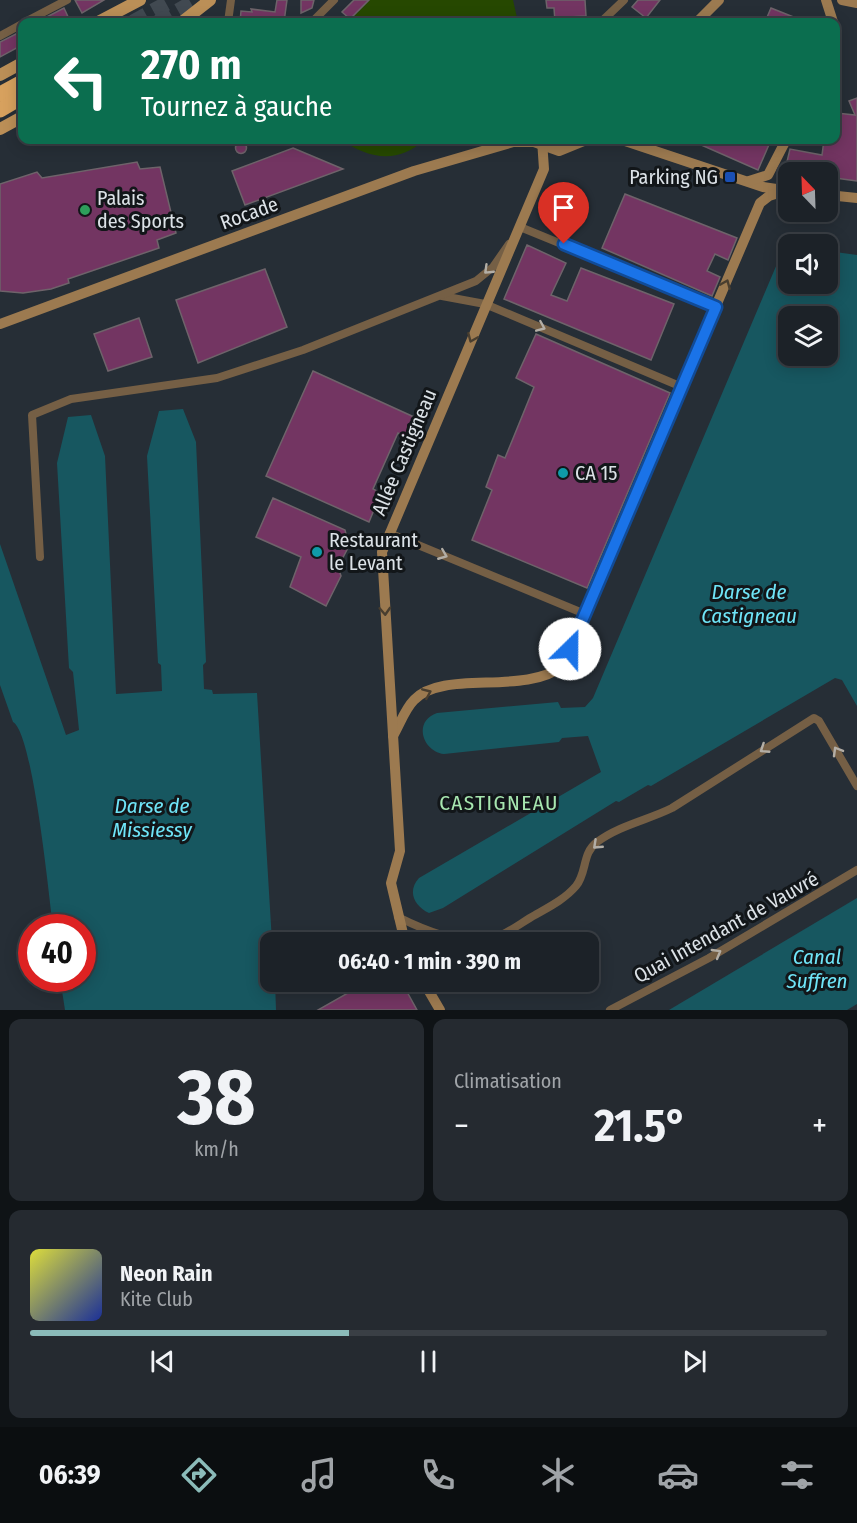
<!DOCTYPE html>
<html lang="fr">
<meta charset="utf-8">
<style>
body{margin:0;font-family:"Fira Sans Condensed",sans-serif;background:#252a30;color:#f1f3f6;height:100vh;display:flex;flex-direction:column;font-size:22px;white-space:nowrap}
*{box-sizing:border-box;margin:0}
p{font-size:20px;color:#a0a4a8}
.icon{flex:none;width:33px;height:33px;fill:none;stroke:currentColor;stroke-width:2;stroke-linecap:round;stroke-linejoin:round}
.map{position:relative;height:1010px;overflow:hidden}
.panel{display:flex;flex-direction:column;gap:9px;padding:9px;background:#0f1316;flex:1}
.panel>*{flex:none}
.banner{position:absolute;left:18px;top:18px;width:822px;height:126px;border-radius:12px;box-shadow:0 3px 15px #0003,0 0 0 2px #3a3f45;background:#0b6e4f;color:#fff;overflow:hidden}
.needle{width:39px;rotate:337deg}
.tools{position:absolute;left:778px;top:162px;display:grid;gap:12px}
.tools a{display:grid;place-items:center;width:60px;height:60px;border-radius:12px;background:#1c2228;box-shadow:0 3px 15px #0003,0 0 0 2px #3a3f45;font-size:30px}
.speed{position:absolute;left:18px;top:914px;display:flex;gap:12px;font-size:30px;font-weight:700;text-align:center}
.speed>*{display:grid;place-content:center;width:78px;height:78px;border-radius:50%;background:#1c2228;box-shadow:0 3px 15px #0003,0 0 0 2px #3a3f45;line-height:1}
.speed .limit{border:9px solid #d22;background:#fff;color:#111}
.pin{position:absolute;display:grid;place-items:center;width:51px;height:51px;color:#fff;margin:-62px -26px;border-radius:50% 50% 50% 0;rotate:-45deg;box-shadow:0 0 6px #0007}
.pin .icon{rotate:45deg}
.me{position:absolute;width:66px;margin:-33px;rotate:23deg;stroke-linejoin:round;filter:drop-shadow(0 0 4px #0008)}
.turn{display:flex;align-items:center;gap:21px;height:126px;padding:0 24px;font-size:27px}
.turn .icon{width:78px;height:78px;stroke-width:2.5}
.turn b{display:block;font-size:42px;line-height:51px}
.big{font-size:45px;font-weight:700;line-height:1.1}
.panel .tile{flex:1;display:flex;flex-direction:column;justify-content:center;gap:9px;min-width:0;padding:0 21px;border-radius:12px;background:#252a30}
.panel .dial{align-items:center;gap:0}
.dial b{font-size:78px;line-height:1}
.song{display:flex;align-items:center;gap:18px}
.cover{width:72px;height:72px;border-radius:9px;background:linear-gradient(135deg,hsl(60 70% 55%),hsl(230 70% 35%))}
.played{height:6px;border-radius:3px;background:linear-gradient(90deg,#8bbbb9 40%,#3a3f45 40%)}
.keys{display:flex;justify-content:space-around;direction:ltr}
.heat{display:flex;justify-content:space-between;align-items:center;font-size:33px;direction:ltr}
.panel .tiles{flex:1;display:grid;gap:9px;grid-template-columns:1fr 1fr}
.tile:last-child{grid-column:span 2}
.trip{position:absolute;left:260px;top:932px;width:339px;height:60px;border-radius:12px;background:#1c2228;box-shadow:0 3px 15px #0003,0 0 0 2px #3a3f45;font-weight:700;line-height:60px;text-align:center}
.dock{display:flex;height:96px;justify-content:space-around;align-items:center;background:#0b0e10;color:#a0a4a8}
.dock .icon{width:42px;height:42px}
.dock .active{color:#8bbbb9}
.dock b{font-size:27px;color:#f1f3f6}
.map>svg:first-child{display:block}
.green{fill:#264800}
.water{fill:#175760;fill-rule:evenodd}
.building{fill:#733562;stroke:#6e636a;stroke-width:1.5}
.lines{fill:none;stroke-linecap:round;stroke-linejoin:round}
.highway-tunnel{stroke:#414951;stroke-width:15;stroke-dasharray:15 8;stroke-linecap:butt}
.street{stroke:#755f45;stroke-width:8}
.secondary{stroke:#9c7a50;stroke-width:10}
.primary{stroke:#bb8f57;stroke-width:12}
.highway{stroke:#d7a15e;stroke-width:15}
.oneway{stroke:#b3aea6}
.oneway2{stroke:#493e2f}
.route-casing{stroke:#114b97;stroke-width:15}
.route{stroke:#1a73e8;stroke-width:10}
.transit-dot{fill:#1a4fb4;stroke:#121619;stroke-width:2}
.leisure-dot{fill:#2e9e5b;stroke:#121619;stroke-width:2}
.culture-dot{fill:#0f9aa8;stroke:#121619;stroke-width:2}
.labels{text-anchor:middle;stroke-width:6;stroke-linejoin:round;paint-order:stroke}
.poi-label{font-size:20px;fill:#dce2e7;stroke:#121619;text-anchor:start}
.street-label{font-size:20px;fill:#dce2e7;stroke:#121619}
.water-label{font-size:21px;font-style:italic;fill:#6fe5f8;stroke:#121619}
.neighbourhood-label{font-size:21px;letter-spacing:1.5px;fill:#a7e7b0;stroke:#121619}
</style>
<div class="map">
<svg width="857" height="1010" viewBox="0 0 857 1010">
<rect width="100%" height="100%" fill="#262e36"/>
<g class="green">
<polygon points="370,0 513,0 518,22 348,22"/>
<path d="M342 140H424C399 164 368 159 342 140Z"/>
</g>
<g class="water">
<path d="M785 245 789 246V284H828V251L857 255V706L842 680 835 678 651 786 648 785 619 802 616 801 443 908 429 913C414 906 407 891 419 878L601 772 588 736 562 738 559 742 444 754C422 751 413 721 437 713L558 702 561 708 585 707 593 698ZM789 316H828V356H789Z"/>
<path d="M183 409 196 442 206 662 203 665 204 689 212 690 213 694 257 693 272 942H270V981H275L276 1010H65L60 978H82V927H53C49 896 33 733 13 722L0 685V544L66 735 79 730 73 672 69 668 57 463 68 417 91 415 105 456 116 694 162 691 161 665 158 663 147 456 159 411Z"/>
<polygon points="857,898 857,1004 847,1010 669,1010"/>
</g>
<g class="building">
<polygon points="75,0 104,0 82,13"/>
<polygon points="277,0 287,0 284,22 240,22 241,11 252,12 251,9 275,12"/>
<polygon points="301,0 314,0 312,8 301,13"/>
<polygon points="354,0 369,0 350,19 342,12"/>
<polygon points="546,0 585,0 586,16 569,17 569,21 555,22 554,8 547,8"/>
<polygon points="638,0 660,0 646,18 632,7"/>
<polygon points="64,8 69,19 63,22 37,22"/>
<polygon points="771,8 806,22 765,22"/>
<polygon points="20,32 22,45 0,57 0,42"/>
<polygon points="857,98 857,181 828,177 828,172 785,170 790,149 822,155 824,140 836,140 837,113 855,115 849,101"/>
<polygon points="690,140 771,140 758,170"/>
<circle cx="241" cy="148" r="5.5"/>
<polygon points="293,148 343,169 245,205 232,171"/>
<polygon points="137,162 140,169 160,167 176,233 157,240 159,248 68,279 69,283 51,289 23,293 0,291 0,184 37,172 42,178"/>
<polygon points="625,194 737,238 728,260 715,254 707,271 720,277 712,296 602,248"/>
<polygon points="527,245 566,263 551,295 567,301 581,268 674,304 651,360 504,299"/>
<polygon points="265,269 287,327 198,363 176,300"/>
<polygon points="139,318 152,357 108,371 94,334"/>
<polygon points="536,334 670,393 587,588 472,540 492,490 486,487 498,455 505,458 534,387 516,378"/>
<polygon points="313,371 414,417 406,437 398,433 373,489 381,493 369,522 266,476"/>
<polygon points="273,498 345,530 349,546 338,567 341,576 326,606 290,587 301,557 256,537"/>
<polygon points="369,981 401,981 417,1010 318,1010"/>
</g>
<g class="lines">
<g class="highway-tunnel">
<polyline points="133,22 173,0"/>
<polyline points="158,22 197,0"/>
</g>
<g class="street">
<polyline points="25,22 67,0"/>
<polyline points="228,22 231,0"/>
<polyline points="312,22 334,0"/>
<polyline points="601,22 624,0"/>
<polyline points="0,36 22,24"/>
<polyline points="519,229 520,227 716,307"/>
<polyline points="442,296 485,304 682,387"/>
<polyline points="389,533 585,614"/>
<polyline points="40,557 32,415 71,399 217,378 303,350 476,281 493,267 509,244"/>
<path d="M398 917C424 930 461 946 491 939 505 936 522 922 535 915 549 907 565 899 576 886 587 873 582 853 597 842 620 825 648 820 672 808L814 718 819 721 857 786"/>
<polyline points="610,1010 709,958 857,870"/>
</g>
<g class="secondary">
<polyline points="826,0 833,22"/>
<polyline points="842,0 857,3"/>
<polyline points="697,22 719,0"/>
<polyline points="622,140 763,187 783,190"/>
<polyline points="514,142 534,142 559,151 586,140"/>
<polyline points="749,181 768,175 786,140"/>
<polyline points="828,195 857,198"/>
<polyline points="0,324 414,171 520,140"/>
<path d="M393 736C400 724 405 709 414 700 443 669 525 696 562 666L760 203 769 196 788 190"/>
<polyline points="405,942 391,883 400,851 382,552 544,169 542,140"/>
<polyline points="423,981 440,1010"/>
</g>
<g class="primary">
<polyline points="98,22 140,0"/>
<polyline points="182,22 210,0"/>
<polyline points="0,75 22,63"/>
<polyline points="0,129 22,117"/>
</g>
<g class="highway">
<polyline points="0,94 22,82"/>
<polyline points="0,110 22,97"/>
</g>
</g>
<defs><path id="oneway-chevron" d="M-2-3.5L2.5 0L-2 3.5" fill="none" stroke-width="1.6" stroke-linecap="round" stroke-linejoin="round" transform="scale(1.5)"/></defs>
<g class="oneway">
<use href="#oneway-chevron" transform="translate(488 270) rotate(136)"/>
<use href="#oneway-chevron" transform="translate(541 327) rotate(23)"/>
<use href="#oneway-chevron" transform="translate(443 555) rotate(22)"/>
<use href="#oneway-chevron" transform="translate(764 749) rotate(147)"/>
<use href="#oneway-chevron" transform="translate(837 751) rotate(-120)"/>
<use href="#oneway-chevron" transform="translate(597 845) rotate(137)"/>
<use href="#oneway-chevron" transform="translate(717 953) rotate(-30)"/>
</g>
<g class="oneway2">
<use href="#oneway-chevron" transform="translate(726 284) rotate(-67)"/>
<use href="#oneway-chevron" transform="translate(472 338) rotate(113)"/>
<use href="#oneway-chevron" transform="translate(385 611) rotate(87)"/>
<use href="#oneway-chevron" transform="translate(427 693) rotate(-23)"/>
</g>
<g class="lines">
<defs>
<polyline id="route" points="564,244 716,307 570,649"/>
</defs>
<use href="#route" class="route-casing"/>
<use href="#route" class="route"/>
</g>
<rect class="transit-dot" x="724" y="171" width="12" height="12" rx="3"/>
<circle class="leisure-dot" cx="85" cy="210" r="6"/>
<g class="culture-dot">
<circle cx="563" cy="473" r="6"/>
<circle cx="317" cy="552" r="6"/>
</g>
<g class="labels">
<g class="poi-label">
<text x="718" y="184" text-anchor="end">Parking NG</text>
<text x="97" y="205">Palais<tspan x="97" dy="23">des Sports</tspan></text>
<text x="575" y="480">CA 15</text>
<text x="329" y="547">Restaurant<tspan x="329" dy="23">le Levant</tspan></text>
</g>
<g class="street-label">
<text transform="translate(249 213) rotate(-20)" y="7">Rocade</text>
<text transform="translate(404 452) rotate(-67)" y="7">Allée Castigneau</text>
<text transform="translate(726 927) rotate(-29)" y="7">Quai Intendant de Vauvré</text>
</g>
<g class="water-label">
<text x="749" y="599">Darse de<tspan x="749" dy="24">Castigneau</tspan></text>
<text x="152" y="813">Darse de<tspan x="152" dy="24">Missiessy</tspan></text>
<text x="817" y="964">Canal<tspan x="817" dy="24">Suffren</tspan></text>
</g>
<g class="neighbourhood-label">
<text x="499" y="810">CASTIGNEAU</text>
</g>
</g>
</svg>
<div class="tools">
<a><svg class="needle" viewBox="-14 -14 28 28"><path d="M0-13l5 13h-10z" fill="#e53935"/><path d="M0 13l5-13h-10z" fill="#a0a4a8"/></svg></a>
<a><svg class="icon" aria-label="sound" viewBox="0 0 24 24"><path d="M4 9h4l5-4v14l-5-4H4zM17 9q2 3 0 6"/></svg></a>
<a><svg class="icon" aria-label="layers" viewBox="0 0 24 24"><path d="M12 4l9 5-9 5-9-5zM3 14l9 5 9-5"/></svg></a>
</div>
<div class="speed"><div class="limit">40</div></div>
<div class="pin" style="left:564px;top:244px;background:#d93025"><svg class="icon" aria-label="arrive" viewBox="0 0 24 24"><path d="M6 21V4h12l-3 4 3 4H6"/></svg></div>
<svg class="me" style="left:570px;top:649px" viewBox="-20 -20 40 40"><circle r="19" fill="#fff"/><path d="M0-13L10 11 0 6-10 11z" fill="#1a73e8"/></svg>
<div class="trip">06:40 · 1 min · 390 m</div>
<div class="banner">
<div class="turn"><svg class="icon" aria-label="left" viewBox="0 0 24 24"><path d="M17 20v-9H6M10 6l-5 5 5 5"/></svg><div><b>270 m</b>Tournez à gauche</div></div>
</div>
</div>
<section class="panel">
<div class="tiles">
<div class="tile dial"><b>38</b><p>km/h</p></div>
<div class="tile"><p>Climatisation</p>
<div class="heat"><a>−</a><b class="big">21.5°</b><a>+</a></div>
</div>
<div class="tile">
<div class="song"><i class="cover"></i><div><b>Neon Rain</b><p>Kite Club</p></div></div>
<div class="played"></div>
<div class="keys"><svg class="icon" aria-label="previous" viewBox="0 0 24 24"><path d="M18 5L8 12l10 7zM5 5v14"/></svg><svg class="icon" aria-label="pause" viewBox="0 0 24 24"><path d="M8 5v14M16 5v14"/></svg><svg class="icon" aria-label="next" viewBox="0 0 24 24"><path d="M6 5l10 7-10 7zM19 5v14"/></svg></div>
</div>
</div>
</section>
<nav class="dock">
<b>06:39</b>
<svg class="icon active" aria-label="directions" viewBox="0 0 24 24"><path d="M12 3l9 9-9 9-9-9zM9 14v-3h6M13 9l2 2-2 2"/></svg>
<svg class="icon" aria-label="music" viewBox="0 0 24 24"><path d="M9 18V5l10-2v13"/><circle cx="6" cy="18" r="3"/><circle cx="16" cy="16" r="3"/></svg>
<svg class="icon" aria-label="phone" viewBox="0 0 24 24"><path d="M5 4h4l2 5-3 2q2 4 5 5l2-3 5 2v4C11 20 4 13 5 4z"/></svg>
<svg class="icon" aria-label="climate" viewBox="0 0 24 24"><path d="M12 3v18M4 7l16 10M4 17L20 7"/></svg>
<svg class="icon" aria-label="car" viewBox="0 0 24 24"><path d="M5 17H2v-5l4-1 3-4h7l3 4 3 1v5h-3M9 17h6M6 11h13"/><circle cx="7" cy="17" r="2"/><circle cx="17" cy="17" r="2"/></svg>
<svg class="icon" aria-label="filters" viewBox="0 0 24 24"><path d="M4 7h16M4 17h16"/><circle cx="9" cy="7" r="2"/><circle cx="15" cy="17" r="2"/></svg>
</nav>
